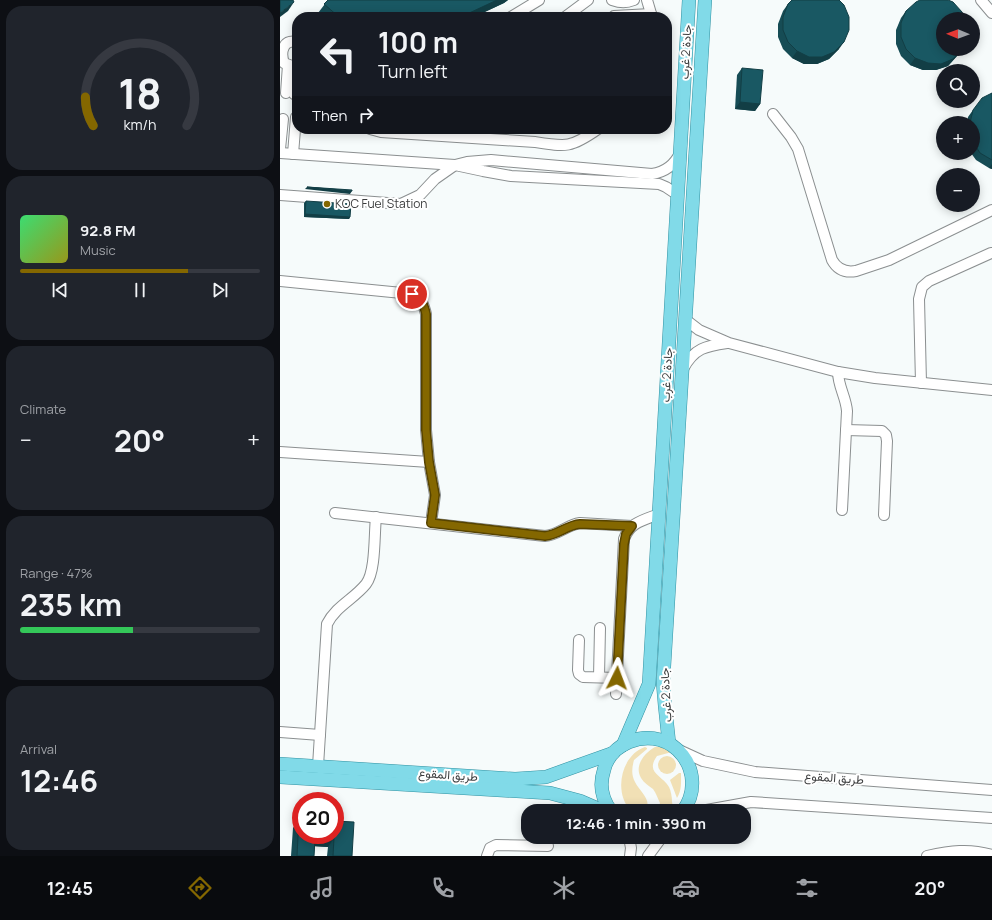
<!DOCTYPE html>
<meta charset="utf-8">
<style>
body{margin:0;font-family:Manrope,Vazirmatn,sans-serif;background:#20242c;color:#f1f3f6;height:100vh;display:flex;flex-direction:column;font-size:15px;white-space:nowrap}
*{box-sizing:border-box;margin:0}
p{font-size:13px;color:#9ea1a6}
.icon{flex:none;width:22px;height:22px;fill:none;stroke:currentColor;stroke-width:2;stroke-linecap:round;stroke-linejoin:round}
.map{position:relative;flex:1;overflow:hidden}
.side{display:flex;flex-direction:column;gap:6px;padding:6px;background:#0d0f14;width:280px}
.side>*{flex:none}
.hud{position:absolute;left:12px;top:12px;width:380px;height:122px;border-radius:16px;box-shadow:0 2px 10px #0003;background:#171b24;color:#f1f3f6;overflow:hidden}
.needle{width:26px;rotate:271deg}
.tools{position:absolute;left:656px;top:12px;display:grid;gap:8px}
.tools a{display:grid;place-items:center;width:44px;height:44px;border-radius:50%;background:#171b24;box-shadow:0 2px 10px #0003;font-size:20px}
.speed{position:absolute;left:12px;top:792px;display:flex;gap:8px;font-size:20px;font-weight:700;text-align:center}
.speed>*{display:grid;place-content:center;width:52px;height:52px;border-radius:50%;background:#171b24;box-shadow:0 2px 10px #0003;line-height:1}
.speed .limit{border:6px solid #d22;background:#fff;color:#111}
.pin{position:absolute;display:grid;place-items:center;width:34px;height:34px;color:#fff;margin:-17px;border:2px solid #fff;border-radius:50%;box-shadow:0 1px 4px #0007}
.me{position:absolute;width:44px;margin:-22px;rotate:3deg;stroke-linejoin:round;filter:drop-shadow(0 0 3px #0008)}
.turn{display:flex;align-items:center;gap:14px;height:84px;padding:0 20px;font-size:18px}
.turn .icon{width:52px;height:52px;stroke-width:2.5}
.turn b{display:block;font-size:28px;line-height:34px}
.then{display:flex;align-items:center;height:38px;padding:0 20px;background:#0003;gap:8px;font-size:15px}
.big{font-size:30px;font-weight:700;line-height:1.1}
.side .card{flex:1;display:flex;flex-direction:column;justify-content:center;gap:6px;min-width:0;padding:0 14px;border-radius:16px;background:#20242c}
.side .dial{align-items:center;gap:0}
.dial svg{height:104px;overflow:visible;fill:none;stroke:#363941;stroke-width:7;stroke-linecap:round;text-anchor:middle}
.dial text{fill:#f1f3f6;stroke:none}
.song{display:flex;align-items:center;gap:12px}
.cover{width:48px;height:48px;border-radius:6px;background:linear-gradient(135deg,hsl(140 70% 55%),hsl(60 70% 35%))}
.played{height:4px;border-radius:2px;background:linear-gradient(90deg,#846700 70%,#363941 70%)}
.keys{display:flex;justify-content:space-around;direction:ltr}
.heat{display:flex;justify-content:space-between;align-items:center;font-size:22px;direction:ltr}
.charge{height:6px;border-radius:3px;background:linear-gradient(90deg,#34c759 47%,#363941 0)}
.trip{position:absolute;left:241px;top:804px;width:230px;height:40px;border-radius:16px;background:#171b24;box-shadow:0 2px 10px #0003;font-weight:700;line-height:40px;text-align:center}
.tabs{display:flex;height:64px;justify-content:space-around;align-items:center;background:#090b0e;color:#9ea1a6}
.tabs .icon{width:28px;height:28px}
.tabs .on{color:#846700}
.tabs b{font-size:18px;color:#f1f3f6}
main{display:flex;flex:1;min-height:0}
.map>svg:first-child{display:block}
.green{fill:#f1e0b5}
.lines{fill:none;stroke-linecap:round;stroke-linejoin:round}
.minor-casing{stroke:#8b8f90;stroke-width:12}
.major-casing{stroke:#3292a2;stroke-width:14}
.minor{stroke:#fff;stroke-width:10}
.major{stroke:#81dae8;stroke-width:13}
.wall{fill:#164c55}
.shaded-wall{fill:#123e45}
.building{fill:#195863;stroke:#123e45}
.route-casing{stroke:#564300;stroke-width:10}
.route{stroke:#846700;stroke-width:7}
.poi-dot{fill:#846700;stroke:#fff;stroke-width:1.5}
.labels{text-anchor:middle;stroke-width:4;stroke-linejoin:round;paint-order:stroke}
.street-label{font-size:12px;fill:#3b3c3d;stroke:#fff}
.poi-label{font-size:12px;fill:#3b3c3d;stroke:#fff;text-anchor:start}
</style>
<main>
<section class="side">
<div class="card dial"><svg viewBox="0 0 100 80">
<path d="M14 69A42 42 0 1 1 86 69"/>
<path d="M14 69A42 42 0 0 1 8 47" stroke="#846700"/>
<text x="50" y="56" font-size="32" font-weight="700">18</text>
<text x="50" y="72" font-size="11">km/h</text>
</svg></div>
<div class="card">
<div class="song"><i class="cover"></i><div><b>92.8 FM</b><p>Music</p></div></div>
<div class="played"></div>
<div class="keys"><svg class="icon" aria-label="previous" viewBox="0 0 24 24"><path d="M18 5L8 12l10 7zM5 5v14"/></svg><svg class="icon" aria-label="pause" viewBox="0 0 24 24"><path d="M8 5v14M16 5v14"/></svg><svg class="icon" aria-label="next" viewBox="0 0 24 24"><path d="M6 5l10 7-10 7zM19 5v14"/></svg></div>
</div>
<div class="card"><p>Climate</p>
<div class="heat"><a>−</a><b class="big">20°</b><a>+</a></div>
</div>
<div class="card"><p>Range · 47%</p><b class="big">235 km</b><div class="charge"></div></div>
<div class="card"><p>Arrival</p><b class="big">12:46</b></div>
</section>
<div class="map">
<svg width="712" height="856" viewBox="0 0 712 856">
<rect width="100%" height="100%" fill="#f6fbfb"/>
<g class="green">
<path d="M365 747 367 748V749L354 760C352 767 351 775 355 782 360 792 372 799 366 811H351C333 793 341 755 365 747Z"/>
<path d="M375 747H382L392 752 377 756C365 773 382 775 389 787 391 791 392 797 392 802 393 806 393 808 391 811H377L380 803C378 799 376 793 373 789 369 786 364 783 361 778 354 766 364 753 375 747Z"/>
<circle cx="387" cy="765" r="9"/>
<path d="M399 773H401C401 782 402 790 397 798L390 780Z"/>
</g>
<g class="lines">
<defs>
<g id="minor">
<path d="M332 0C341 3 346 3 354 0"/>
<polyline points="367,0 372,17"/>
<polyline points="701,0 712,13"/>
<polyline points="334,16 371,14"/>
<polyline points="231,17 259,0"/>
<polyline points="285,17 308,0"/>
<path d="M17 42C3 39 0 52 4 63L12 66 17 65"/>
<polyline points="6,93 8,65"/>
<polyline points="14,94 16,66"/>
<path d="M493 114 511 137 518 149 552 260C557 269 565 273 576 271L609 260 712 210"/>
<path d="M90 129 101 132 255 142C286 147 291 148 318 129"/>
<polyline points="0,149 3,119"/>
<polyline points="0,153 175,165 203,171 231,176 379,184 386,187 398,195"/>
<polyline points="13,154 16,117"/>
<path d="M0 195 121 204 140 195 155 179 175 165 187 162 211 160 372 174C385 172 394 166 400 153"/>
<path d="M0 281 132 294C141 297 144 305 146 314V430L149 462 155 495 151 523"/>
<polyline points="406,320 419,330 449,343 558,372 595,378 712,390"/>
<path d="M403 369C414 348 426 346 447 343"/>
<path d="M558 372C558 386 566 397 567 411L562 510"/>
<polyline points="641,383 639,299 642,287 649,281 711,253"/>
<polyline points="566,430 602,431 606,435 607,441 604,515"/>
<polyline points="0,452 149,462"/>
<path d="M55 513 265 536C278 535 287 525 300 523L352 526"/>
<polyline points="299,640 298,670 299,674 303,677 337,678"/>
<polyline points="319,677 320,628"/>
<path d="M336 694 344 539C350 522 364 520 379 514"/>
<polyline points="0,732 40,735"/>
<polyline points="399,750 423,761 475,772 712,790"/>
<path d="M38 766 47 624C56 606 74 599 86 584 96 571 94 534 96 517"/>
<polyline points="421,811 471,802 712,818"/>
<polyline points="349,837 351,848 350,856"/>
<polyline points="207,856 210,848 216,845 268,846"/>
<polyline points="368,856 382,837"/>
<path d="M647 856C670 851 689 848 712 855"/>
</g>
<g id="major">
<polyline points="389,743 385,706 383,683 425,0"/>
<polyline points="343,745 369,684 409,0"/>
<polyline points="0,764 235,779 266,777 333,753"/>
<polyline points="0,777 270,793 300,801 323,811"/>
<path d="M331 811C322 799 319 785 324 770 327 757 337 747 349 742 393 724 430 773 403 811"/>
</g>
</defs>
<use href="#minor" class="minor-casing"/>
<use href="#major" class="major-casing"/>
<use href="#minor" class="minor"/>
<use href="#major" class="major"/>
</g>
<g class="wall">
<polygon points="48,0 228,0 224,3 194,17 42,17 38,13"/>
<polygon points="508,4 559,49 549,59 537,64 524,64 512,58 503,49 498,37 498,24 503,11"/>
<polygon points="626,11 677,56 668,66 656,70 643,70 630,65 621,56 616,44 616,30 621,18"/>
<polygon points="462,68 480,104 475,111 455,109 457,75"/>
<polygon points="712,93 712,169 709,168 696,160 691,153 693,153 693,123 687,123 688,117 693,110"/>
<polygon points="26,201 70,217 69,219 24,217 24,203"/>
<polygon points="19,818 55,835 72,856 47,856 48,847 35,846 34,856 11,856 13,828"/>
</g>
<g class="shaded-wall">
<polygon points="217,0 228,0 224,3 194,17 179,17"/>
<polygon points="14,2 8,11 0,17 0,13"/>
<polygon points="564,42 559,49 549,59 537,64 524,64 512,58 517,51"/>
<polygon points="682,49 677,56 668,66 656,70 643,70 630,65 635,58"/>
<polygon points="460,102 480,104 475,111 455,109"/>
<polygon points="712,164 712,169 709,168"/>
<polygon points="27,187 72,191 70,194 25,189"/>
<polygon points="25,214 70,217 69,219 24,217"/>
<polygon points="35,836 54,838 48,847 29,846"/>
</g>
<g class="building">
<polygon points="0,0 13,0 14,2 0,13"/>
<polygon points="48,0 217,0 185,15 179,17 59,17 44,4"/>
<polygon points="512,0 559,0 564,5 569,17 569,30 564,42 554,52 542,57 529,57 517,51 508,42 503,30 503,17 508,4"/>
<polygon points="640,0 668,0 673,2 682,12 685,19 663,19 663,49 682,49 673,59 661,64 648,63 635,58 626,49 621,37 621,23 626,11 636,2"/>
<polygon points="462,68 483,70 480,104 460,102"/>
<polygon points="712,93 712,160 700,153 693,142 693,123 690,123 693,110 702,98"/>
<polygon points="27,187 72,190 72,191"/>
<polygon points="26,201 71,204 70,217 25,214"/>
<polygon points="19,818 21,818 21,835 55,835 55,821 74,822 72,856 53,856 54,838 35,836 34,856 17,856"/>
</g>
<g class="lines">
<defs>
<path id="route" d="M132 294C141 297 144 305 146 314V430L149 462 155 495 151 523 265 536C278 535 287 525 300 524L352 526 346 534 344 544 337 678"/>
</defs>
<use href="#route" class="route-casing"/>
<use href="#route" class="route"/>
</g>
<circle class="poi-dot" cx="47" cy="204" r="4"/>
<g class="labels">
<g class="street-label">
<text transform="translate(406 52) rotate(-87)" y="4">جادة 2 غرب</text>
<text transform="translate(387 375) rotate(-87)" y="4">جادة 2 غرب</text>
<text transform="translate(386 695) rotate(-93)" y="4">جادة 2 غرب</text>
<text transform="translate(168 775) rotate(4)" y="4">طريق المقوع</text>
<text transform="translate(554 778) rotate(4)" y="4">طريق المقوع</text>
</g>
<g class="poi-label">
<text x="55" y="208">KOC Fuel Station</text>
</g>
</g>
</svg>
<div class="tools">
<a><svg class="needle" viewBox="-14 -14 28 28"><path d="M0-13l5 13h-10z" fill="#e53935"/><path d="M0 13l5-13h-10z" fill="#9ea1a6"/></svg></a>
<a><svg class="icon" aria-label="search" viewBox="0 0 24 24"><circle cx="10" cy="10" r="6"/><path d="M15 15l6 6"/></svg></a>
<a>+</a>
<a>−</a>
</div>
<div class="speed"><div class="limit">20</div></div>
<div class="pin" style="left:132px;top:294px;background:#d93025"><svg class="icon" aria-label="arrive" viewBox="0 0 24 24"><path d="M6 21V4h12l-3 4 3 4H6"/></svg></div>
<svg class="me" style="left:337px;top:678px" viewBox="-20 -20 40 40"><path d="M0-17L14 15 0 8-14 15z" fill="#846700" stroke="#fff" stroke-width="4"/></svg>
<div class="trip">12:46 · 1 min · 390 m</div>
<div class="hud">
<div class="turn"><svg class="icon" aria-label="left" viewBox="0 0 24 24"><path d="M17 20v-9H6M10 6l-5 5 5 5"/></svg><div><b>100 m</b>Turn left</div></div>
<div class="then">Then<svg class="icon" aria-label="right" viewBox="0 0 24 24"><path d="M7 20v-9h11M14 6l5 5-5 5"/></svg></div>
</div>
</div>
</main>
<nav class="tabs">
<b>12:45</b>
<svg class="icon on" aria-label="directions" viewBox="0 0 24 24"><path d="M12 3l9 9-9 9-9-9zM9 14v-3h6M13 9l2 2-2 2"/></svg>
<svg class="icon" aria-label="music" viewBox="0 0 24 24"><path d="M9 18V5l10-2v13"/><circle cx="6" cy="18" r="3"/><circle cx="16" cy="16" r="3"/></svg>
<svg class="icon" aria-label="phone" viewBox="0 0 24 24"><path d="M5 4h4l2 5-3 2q2 4 5 5l2-3 5 2v4C11 20 4 13 5 4z"/></svg>
<svg class="icon" aria-label="climate" viewBox="0 0 24 24"><path d="M12 3v18M4 7l16 10M4 17L20 7"/></svg>
<svg class="icon" aria-label="car" viewBox="0 0 24 24"><path d="M5 17H2v-5l4-1 3-4h7l3 4 3 1v5h-3M9 17h6M6 11h13"/><circle cx="7" cy="17" r="2"/><circle cx="17" cy="17" r="2"/></svg>
<svg class="icon" aria-label="filters" viewBox="0 0 24 24"><path d="M4 7h16M4 17h16"/><circle cx="9" cy="7" r="2"/><circle cx="15" cy="17" r="2"/></svg>
<b>20°</b>
</nav>
